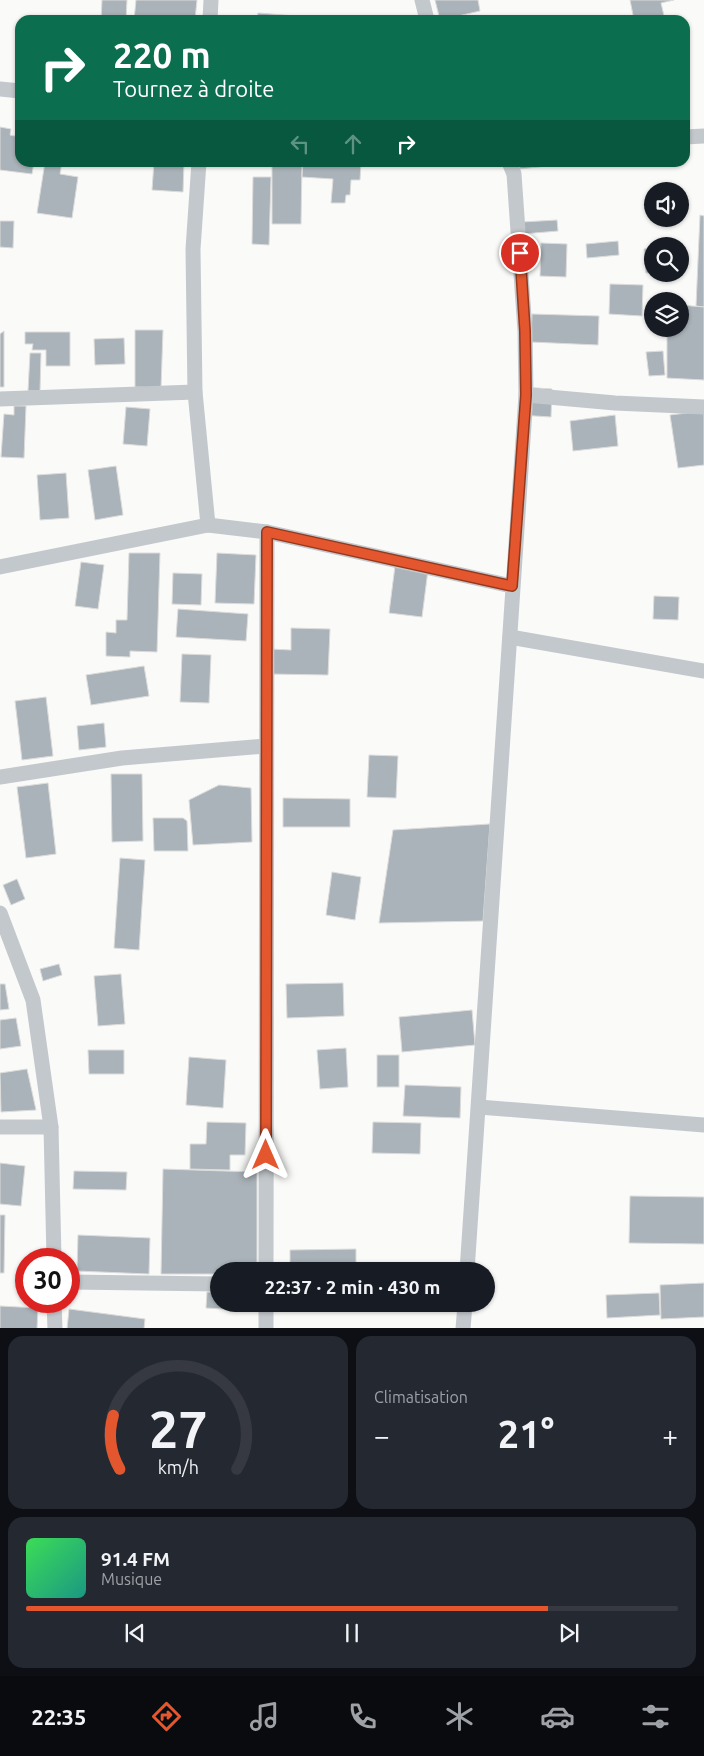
<!DOCTYPE html>
<html lang="fr">
<meta charset="utf-8">
<style>
body{margin:0;font-family:Ubuntu,sans-serif;background:#242831;color:#f1f3f6;height:100vh;display:flex;flex-direction:column;font-size:19px;white-space:nowrap}
*{box-sizing:border-box;margin:0}
p{font-size:16px;color:#9ea1a6}
.icon{flex:none;width:28px;height:28px;fill:none;stroke:currentColor;stroke-width:2;stroke-linecap:round;stroke-linejoin:round}
.map{position:relative;height:1328px;overflow:hidden}
.sheet{display:flex;flex-direction:column;gap:8px;padding:8px;background:#0d0f14;flex:1}
.sheet>*{flex:none}
.hud{position:absolute;left:15px;top:15px;width:675px;height:152px;border-radius:15px;box-shadow:0 1px 4px #0004;background:#0b6e4f;color:#fff;overflow:hidden}
.controls{position:absolute;left:644px;top:182px;display:grid;gap:10px}
.controls a{display:grid;place-items:center;width:45px;height:45px;border-radius:50%;background:#171b24;box-shadow:0 1px 4px #0004;font-size:25px}
.speed{position:absolute;left:15px;top:1248px;display:flex;gap:10px;font-size:25px;font-weight:700;text-align:center}
.speed>*{display:grid;place-content:center;width:65px;height:65px;border-radius:50%;background:#171b24;box-shadow:0 1px 4px #0004;line-height:1}
.speed .limit{border:8px solid #d22;background:#fff;color:#111}
.pin{position:absolute;display:grid;place-items:center;width:42px;height:42px;color:#fff;margin:-21px;border:2px solid #fff;border-radius:50%;box-shadow:0 1px 5px #0007}
.me{position:absolute;width:55px;margin:-28px;rotate:0deg;stroke-linejoin:round;filter:drop-shadow(0 0 4px #0008)}
.turn{display:flex;align-items:center;gap:18px;height:105px;padding:0 15px;font-size:22px}
.turn .icon{width:65px;height:65px;stroke-width:2.5}
.turn b{display:block;font-size:35px;line-height:42px}
.lanes{display:flex;align-items:center;height:48px;padding:0 15px;background:#0003;justify-content:center;gap:25px;direction:ltr}
.lanes .off{opacity:.35}
.big{font-size:38px;font-weight:700;line-height:1.1}
.sheet .tile{flex:1;display:flex;flex-direction:column;justify-content:center;gap:8px;min-width:0;padding:0 18px;border-radius:15px;background:#242831}
.sheet .dial{align-items:center;gap:0}
.dial svg{height:130px;overflow:visible;fill:none;stroke:#363941;stroke-width:7;stroke-linecap:round;text-anchor:middle}
.dial text{fill:#f1f3f6;stroke:none}
.song{display:flex;align-items:center;gap:15px}
.cover{width:60px;height:60px;border-radius:8px;background:linear-gradient(135deg,hsl(130 70% 55%),hsl(170 70% 35%))}
.played{height:5px;border-radius:2px;background:linear-gradient(90deg,#e4572e 80%,#363941 80%)}
.keys{display:flex;justify-content:space-around;direction:ltr}
.heat{display:flex;justify-content:space-between;align-items:center;font-size:28px;direction:ltr}
.sheet .tiles{flex:1;display:grid;gap:8px;grid-template-columns:1fr 1fr}
.tile:last-child{grid-column:span 2}
.trip{position:absolute;left:210px;top:1262px;width:285px;height:50px;border-radius:25px;background:#171b24;box-shadow:0 1px 4px #0004;font-weight:700;line-height:50px;text-align:center}
.menu{display:flex;height:80px;justify-content:space-around;align-items:center;background:#090b0e;color:#9ea1a6}
.menu .icon{width:35px;height:35px}
.menu .active{color:#e4572e}
.menu b{font-size:22px;color:#f1f3f6}
.map>svg:first-child{display:block}
.building{fill:#aab3b9;stroke:#dcdcda}
.lines{fill:none;stroke-linecap:round;stroke-linejoin:round}
.minor{stroke:#c3c8cc;stroke-width:15}
.route-casing{stroke:#94391e;stroke-width:12}
.route{stroke:#e4572e;stroke-width:9}
</style>
<div class="map">
<svg width="704" height="1329" viewBox="0 0 704 1329">
<rect width="100%" height="100%" fill="#fafaf8"/>
<g class="building">
<polygon points="102,0 127,0 126,20 101,20"/>
<polygon points="136,0 197,0 195,20 134,20"/>
<polygon points="435,0 478,0 480,11 440,20"/>
<polygon points="630,0 674,0 661,3 665,20 634,20"/>
<polygon points="258,13 309,17 309,20 257,20"/>
<polygon points="0,127 11,129 10,135 20,137 20,162 34,162 32,174 0,170"/>
<polygon points="45,162 62,162 60,174 78,177 72,218 37,213"/>
<polygon points="154,162 184,162 183,192 152,190"/>
<polygon points="272,162 302,162 301,224 272,224"/>
<polygon points="303,162 361,162 360,180 351,180 350,195 346,195 345,203 331,203 333,179 302,177"/>
<polygon points="519,162 575,162 575,163 520,169"/>
<polygon points="253,177 271,177 269,245 252,244"/>
<polygon points="700,215 704,216 704,307 696,306"/>
<polygon points="557,220 558,231 523,234 522,222"/>
<polygon points="0,221 14,221 13,248 0,247"/>
<polygon points="618,241 619,255 587,258 586,244"/>
<polygon points="541,243 567,244 566,277 540,276"/>
<polygon points="652,248 652,273 646,273 644,249"/>
<polygon points="610,284 643,285 642,316 609,314"/>
<polygon points="680,305 704,307 704,380 667,378 667,329 680,329"/>
<polygon points="532,314 599,316 598,345 531,342"/>
<polygon points="135,330 163,330 161,388 135,387"/>
<polygon points="4,331 4,387 0,387 0,334"/>
<polygon points="25,332 70,332 70,366 46,366 46,350 32,350 33,344 25,344"/>
<polygon points="124,338 125,364 95,365 94,339"/>
<polygon points="663,351 665,375 649,376 646,352"/>
<polygon points="30,353 41,353 40,391 28,391"/>
<polygon points="521,387 552,389 551,417 520,415"/>
<polygon points="14,406 26,406 24,458 1,457 4,414 14,415"/>
<polygon points="126,407 150,409 147,446 123,444"/>
<polygon points="704,411 704,465 678,468 670,415"/>
<polygon points="615,415 618,446 573,451 570,421"/>
<polygon points="116,466 123,515 95,520 88,470"/>
<polygon points="66,473 69,518 40,520 37,475"/>
<polygon points="129,553 160,553 157,652 130,651 130,657 106,656 106,632 116,633 116,620 127,620"/>
<polygon points="217,553 256,555 254,604 215,603"/>
<polygon points="81,562 104,565 98,609 75,606"/>
<polygon points="395,566 428,570 422,617 389,613"/>
<polygon points="173,573 202,574 201,605 172,604"/>
<polygon points="654,596 679,597 678,620 653,619"/>
<polygon points="178,609 248,614 246,641 176,637"/>
<polygon points="291,628 330,629 328,675 270,674 270,649 291,650"/>
<polygon points="182,654 211,655 209,703 180,702"/>
<polygon points="144,666 149,696 91,705 86,675"/>
<polygon points="46,697 53,756 22,760 15,701"/>
<polygon points="104,723 106,747 79,750 77,726"/>
<polygon points="369,755 398,756 396,798 367,797"/>
<polygon points="111,774 142,774 143,841 112,842"/>
<polygon points="48,783 56,854 26,858 17,787"/>
<polygon points="219,785 251,788 252,842 193,845 189,800"/>
<polygon points="283,798 350,799 350,827 283,827"/>
<polygon points="153,818 183,818 187,821 188,851 154,851"/>
<polygon points="490,824 483,921 379,923 393,830"/>
<polygon points="120,858 145,860 139,950 114,948"/>
<polygon points="332,872 361,877 355,920 326,915"/>
<polygon points="17,879 25,899 11,905 3,885"/>
<polygon points="59,964 62,975 43,981 40,969"/>
<polygon points="121,974 125,1024 98,1026 94,976"/>
<polygon points="343,983 344,1016 287,1018 286,984"/>
<polygon points="0,984 5,984 9,1009 0,1010"/>
<polygon points="472,1010 475,1045 402,1052 399,1017"/>
<polygon points="16,1018 21,1046 0,1049 0,1020"/>
<polygon points="346,1048 348,1087 320,1089 317,1050"/>
<polygon points="88,1050 124,1050 124,1074 89,1074"/>
<rect x="377" y="1055" width="22" height="32"/>
<polygon points="189,1057 226,1060 223,1108 186,1105"/>
<polygon points="27,1069 36,1110 1,1112 0,1073"/>
<polygon points="405,1085 461,1087 460,1118 403,1116"/>
<polygon points="207,1122 246,1123 245,1155 230,1155 230,1170 190,1169 190,1144 206,1144"/>
<polygon points="373,1122 421,1123 420,1154 372,1153"/>
<polygon points="0,1163 25,1166 21,1206 0,1204"/>
<polygon points="163,1169 257,1172 257,1271 219,1271 219,1274 161,1274"/>
<polygon points="74,1171 127,1172 126,1190 73,1189"/>
<polygon points="630,1196 704,1197 704,1244 629,1243"/>
<polygon points="0,1215 5,1215 4,1273 0,1273"/>
<polygon points="78,1235 150,1238 149,1274 77,1271"/>
<polygon points="356,1249 356,1271 290,1271 290,1250"/>
<polygon points="704,1283 704,1317 661,1319 660,1285"/>
<polygon points="207,1292 219,1293 219,1304 257,1304 257,1311 206,1308"/>
<polygon points="659,1293 660,1315 607,1318 606,1295"/>
<polygon points="0,1306 38,1308 37,1329 0,1329"/>
<polygon points="69,1309 145,1319 144,1329 67,1329"/>
</g>
<g class="lines">
<g class="minor">
<polyline points="422,0 427,20"/>
<polyline points="210,20 211,0"/>
<polyline points="0,89 20,91"/>
<polyline points="685,137 704,136"/>
<polyline points="199,162 193,249 195,392 208,525"/>
<polyline points="526,395 615,403 704,407"/>
<polyline points="0,399 195,392"/>
<polyline points="0,567 208,525 267,532 512,586"/>
<polyline points="510,637 704,671"/>
<polyline points="0,777 122,758 265,746"/>
<polyline points="0,913 33,1000 51,1127 54,1259"/>
<polyline points="479,1107 704,1125"/>
<polyline points="0,1127 51,1127"/>
<polyline points="266,1271 267,532"/>
<polyline points="467,1271 526,395 525,331 514,174 509,162"/>
<polyline points="69,1282 219,1284"/>
<polyline points="54,1301 55,1329"/>
<polyline points="266,1304 266,1329"/>
<polyline points="463,1329 465,1304"/>
</g>
</g>
<g class="lines">
<defs>
<polyline id="route" points="266,1155 267,532 512,586 526,395 525,331 520,253"/>
</defs>
<use href="#route" class="route-casing"/>
<use href="#route" class="route"/>
</g>
</svg>
<div class="controls">
<a><svg class="icon" aria-label="sound" viewBox="0 0 24 24"><path d="M4 9h4l5-4v14l-5-4H4zM17 9q2 3 0 6"/></svg></a>
<a><svg class="icon" aria-label="search" viewBox="0 0 24 24"><circle cx="10" cy="10" r="6"/><path d="M15 15l6 6"/></svg></a>
<a><svg class="icon" aria-label="layers" viewBox="0 0 24 24"><path d="M12 4l9 5-9 5-9-5zM3 14l9 5 9-5"/></svg></a>
</div>
<div class="speed"><div class="limit">30</div></div>
<div class="pin" style="left:520px;top:253px;background:#d93025"><svg class="icon" aria-label="arrive" viewBox="0 0 24 24"><path d="M6 21V4h12l-3 4 3 4H6"/></svg></div>
<svg class="me" style="left:266px;top:1155px" viewBox="-20 -20 40 40"><path d="M0-17L14 15 0 8-14 15z" fill="#e4572e" stroke="#fff" stroke-width="4"/></svg>
<div class="trip">22:37 · 2 min · 430 m</div>
<div class="hud">
<div class="turn"><svg class="icon" aria-label="right" viewBox="0 0 24 24"><path d="M7 20v-9h11M14 6l5 5-5 5"/></svg><div><b>220 m</b>Tournez à droite</div></div>
<div class="lanes"><svg class="icon off" aria-label="left" viewBox="0 0 24 24"><path d="M17 20v-9H6M10 6l-5 5 5 5"/></svg><svg class="icon off" aria-label="ahead" viewBox="0 0 24 24"><path d="M12 20V5M6 11l6-6 6 6"/></svg><svg class="icon" aria-label="right" viewBox="0 0 24 24"><path d="M7 20v-9h11M14 6l5 5-5 5"/></svg></div>
</div>
</div>
<section class="sheet">
<div class="tiles">
<div class="tile dial"><svg viewBox="0 0 100 80">
<path d="M14 69A42 42 0 1 1 86 69"/>
<path d="M14 69A42 42 0 0 1 10 36" stroke="#e4572e"/>
<text x="50" y="56" font-size="32" font-weight="700">27</text>
<text x="50" y="72" font-size="11">km/h</text>
</svg></div>
<div class="tile"><p>Climatisation</p>
<div class="heat"><a>−</a><b class="big">21°</b><a>+</a></div>
</div>
<div class="tile">
<div class="song"><i class="cover"></i><div><b>91.4 FM</b><p>Musique</p></div></div>
<div class="played"></div>
<div class="keys"><svg class="icon" aria-label="previous" viewBox="0 0 24 24"><path d="M18 5L8 12l10 7zM5 5v14"/></svg><svg class="icon" aria-label="pause" viewBox="0 0 24 24"><path d="M8 5v14M16 5v14"/></svg><svg class="icon" aria-label="next" viewBox="0 0 24 24"><path d="M6 5l10 7-10 7zM19 5v14"/></svg></div>
</div>
</div>
</section>
<nav class="menu">
<b>22:35</b>
<svg class="icon active" aria-label="directions" viewBox="0 0 24 24"><path d="M12 3l9 9-9 9-9-9zM9 14v-3h6M13 9l2 2-2 2"/></svg>
<svg class="icon" aria-label="music" viewBox="0 0 24 24"><path d="M9 18V5l10-2v13"/><circle cx="6" cy="18" r="3"/><circle cx="16" cy="16" r="3"/></svg>
<svg class="icon" aria-label="phone" viewBox="0 0 24 24"><path d="M5 4h4l2 5-3 2q2 4 5 5l2-3 5 2v4C11 20 4 13 5 4z"/></svg>
<svg class="icon" aria-label="climate" viewBox="0 0 24 24"><path d="M12 3v18M4 7l16 10M4 17L20 7"/></svg>
<svg class="icon" aria-label="car" viewBox="0 0 24 24"><path d="M5 17H2v-5l4-1 3-4h7l3 4 3 1v5h-3M9 17h6M6 11h13"/><circle cx="7" cy="17" r="2"/><circle cx="17" cy="17" r="2"/></svg>
<svg class="icon" aria-label="filters" viewBox="0 0 24 24"><path d="M4 7h16M4 17h16"/><circle cx="9" cy="7" r="2"/><circle cx="15" cy="17" r="2"/></svg>
</nav>
